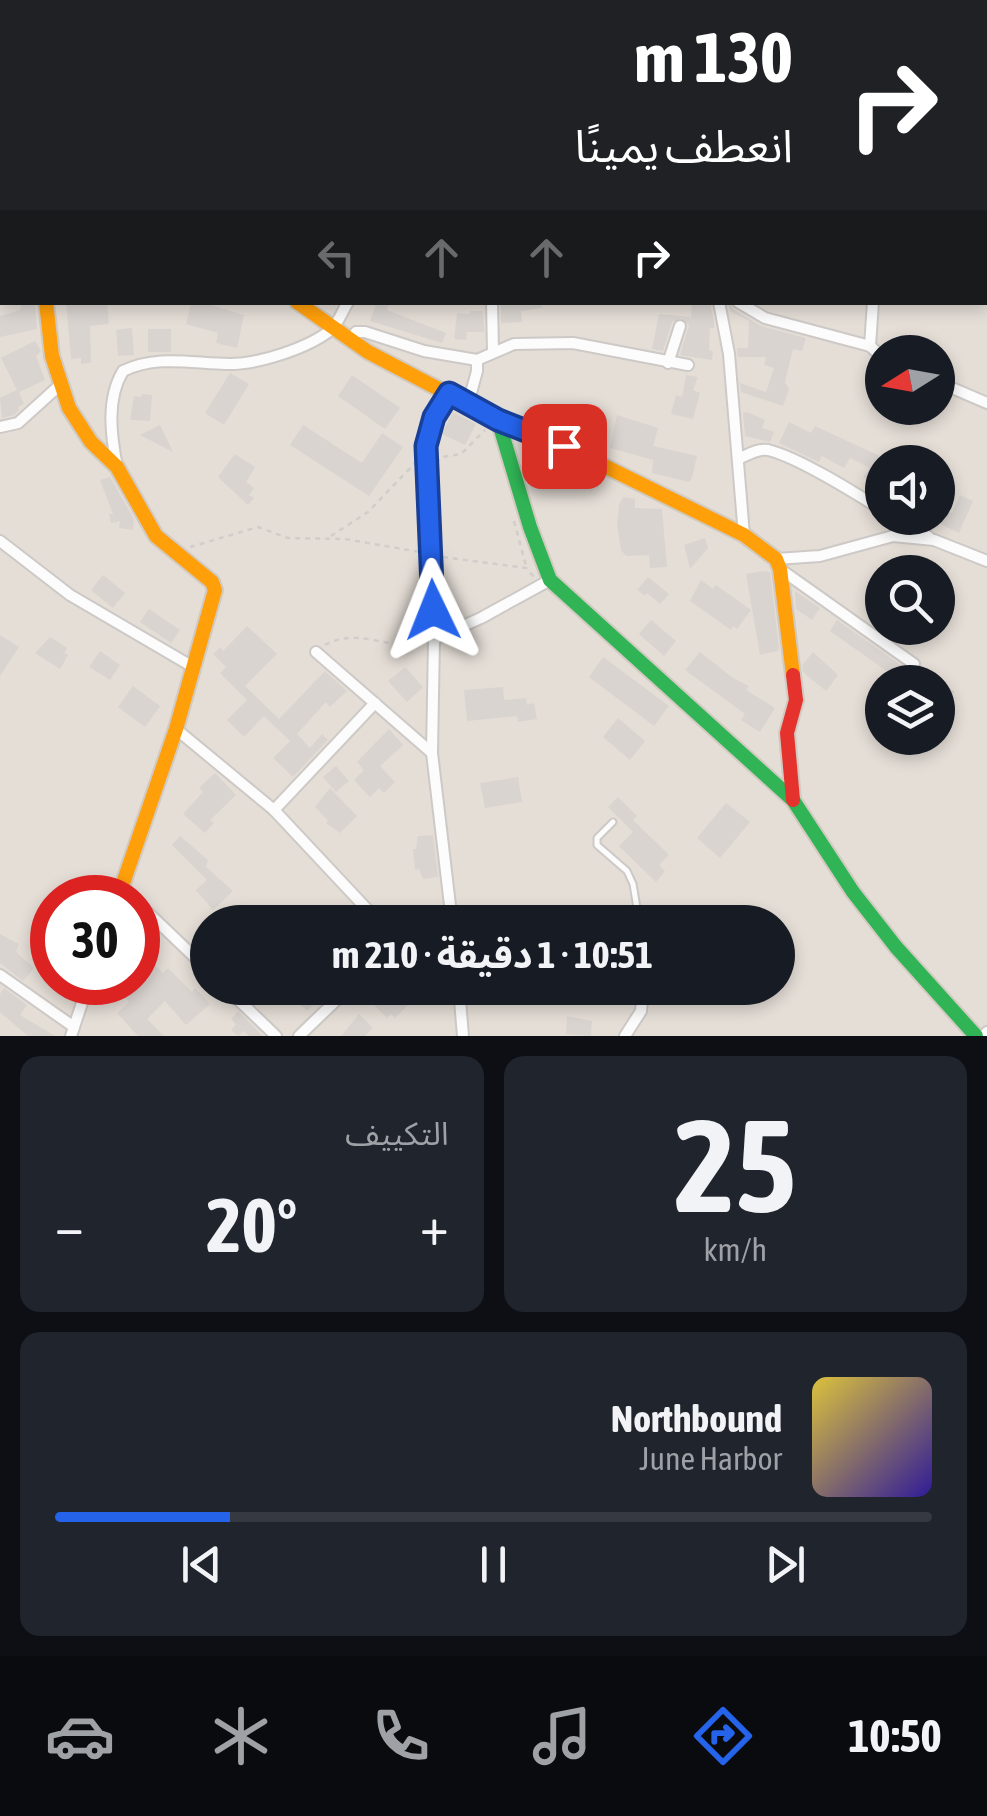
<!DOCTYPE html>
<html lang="ar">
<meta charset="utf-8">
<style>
body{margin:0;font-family:"Asap Condensed","Noto Sans Arabic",sans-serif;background:#20242c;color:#f1f3f6;direction:rtl;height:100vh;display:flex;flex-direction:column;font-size:38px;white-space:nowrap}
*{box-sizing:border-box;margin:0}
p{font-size:32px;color:#9ea1a6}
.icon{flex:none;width:55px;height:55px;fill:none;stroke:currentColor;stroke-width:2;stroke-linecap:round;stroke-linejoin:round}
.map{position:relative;height:1036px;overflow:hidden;direction:ltr}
.drawer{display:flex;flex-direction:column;gap:20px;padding:20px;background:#0d0f14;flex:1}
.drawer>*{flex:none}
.guide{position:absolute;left:0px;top:0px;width:988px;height:305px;box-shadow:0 5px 15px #0003;direction:rtl;background:#202124;color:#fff;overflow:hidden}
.needle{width:65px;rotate:259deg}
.controls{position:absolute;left:865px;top:335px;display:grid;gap:20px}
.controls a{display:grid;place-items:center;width:90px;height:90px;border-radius:50%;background:#171b24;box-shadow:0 5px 15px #0003;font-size:50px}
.speed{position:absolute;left:30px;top:875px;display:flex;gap:20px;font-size:50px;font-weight:700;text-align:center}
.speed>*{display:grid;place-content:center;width:130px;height:130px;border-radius:50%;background:#171b24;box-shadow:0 5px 15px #0003;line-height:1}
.speed .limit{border:15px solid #d22;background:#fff;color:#111}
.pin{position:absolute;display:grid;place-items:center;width:85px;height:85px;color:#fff;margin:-42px;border-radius:20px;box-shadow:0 5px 15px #0006}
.me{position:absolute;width:110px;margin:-55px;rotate:358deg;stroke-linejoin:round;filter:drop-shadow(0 0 8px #0008)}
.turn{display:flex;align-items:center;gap:35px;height:210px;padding:0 30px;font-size:45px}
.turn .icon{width:130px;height:130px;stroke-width:2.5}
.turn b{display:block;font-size:70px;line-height:85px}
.lanes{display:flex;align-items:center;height:95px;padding:0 30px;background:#0003;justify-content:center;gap:50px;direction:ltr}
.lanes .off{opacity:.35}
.big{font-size:75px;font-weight:700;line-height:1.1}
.drawer .widget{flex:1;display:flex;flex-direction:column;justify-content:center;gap:15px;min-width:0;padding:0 35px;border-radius:20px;background:#20242c}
.drawer .dial{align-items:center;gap:0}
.dial b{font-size:130px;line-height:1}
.song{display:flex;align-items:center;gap:30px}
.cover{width:120px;height:120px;border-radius:15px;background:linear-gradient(135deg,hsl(50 70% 55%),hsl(250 70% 35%))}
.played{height:10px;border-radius:5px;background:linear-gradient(90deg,#2563eb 20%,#363941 20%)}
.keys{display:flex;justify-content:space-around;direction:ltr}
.heat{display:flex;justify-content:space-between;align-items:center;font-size:55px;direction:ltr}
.drawer .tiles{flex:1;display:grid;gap:20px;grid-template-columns:1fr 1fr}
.widget:last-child{grid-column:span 2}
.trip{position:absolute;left:190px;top:905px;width:605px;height:100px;border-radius:50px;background:#171b24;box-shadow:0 5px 15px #0003;font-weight:700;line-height:100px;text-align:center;direction:rtl}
.tab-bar{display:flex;height:160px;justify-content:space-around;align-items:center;background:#090b0e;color:#9ea1a6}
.tab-bar .icon{width:70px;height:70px}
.tab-bar .active{color:#2563eb}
.tab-bar b{font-size:45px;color:#f1f3f6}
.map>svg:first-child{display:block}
.residential{fill:#e5ded7;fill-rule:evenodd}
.building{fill:#d9d4d0}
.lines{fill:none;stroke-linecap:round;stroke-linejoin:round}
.lane-casing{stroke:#cdc9c6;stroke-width:9}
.street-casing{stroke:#cdc9c6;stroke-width:14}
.fast-casing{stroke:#d2cac1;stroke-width:18}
.slow-casing{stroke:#d2cac1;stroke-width:18}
.jam-casing{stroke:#d2cac1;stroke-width:18}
.path{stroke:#d1cdca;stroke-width:2.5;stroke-dasharray:5 5;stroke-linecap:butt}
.lane{stroke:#fdfcfc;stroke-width:5}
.street{stroke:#fdfcfc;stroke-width:10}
.fast{stroke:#30b455;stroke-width:14}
.slow{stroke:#ff9f0a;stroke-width:14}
.jam{stroke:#e5322d;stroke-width:14}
.route-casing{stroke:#184099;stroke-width:25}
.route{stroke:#2563eb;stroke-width:18}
</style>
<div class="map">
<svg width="987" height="1036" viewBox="0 0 987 1036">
<rect width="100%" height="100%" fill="#f0edea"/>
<path class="residential" d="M0 0H987V1036H0ZM2 2H985V302H2ZM882 352H938V408H882ZM882 462H938V518H882ZM882 572H938V628H882ZM882 682H938V738H882ZM52 898H138V982H52ZM208 922H778V988H208Z"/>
<g class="building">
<polygon points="22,302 35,302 37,329 0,337 0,316 20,310"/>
<polygon points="66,302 107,302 109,324 90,326 91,363 81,364 81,358 71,359"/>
<polygon points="377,302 389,302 387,310 446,333 442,343 370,321"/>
<polygon points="501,302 542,302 542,308 521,311 522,322 501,323"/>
<polygon points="692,302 710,302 714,322 714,328 710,328 709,350 713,351 712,360 680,355 689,325 682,318 672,322 663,351 652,349 659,314 691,317"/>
<polygon points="728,302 734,310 761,326 806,338 802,351 793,349 785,382 789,389 783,406 741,392 740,383 766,392 774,368 764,365 766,357 738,357 737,348 748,348 749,321 730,311"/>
<polygon points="191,303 211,305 244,315 237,348 216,343 218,333 186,324"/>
<polygon points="470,311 483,311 484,332 467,332 466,340 454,339 457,313 470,314"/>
<polygon points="132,328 134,355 118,356 116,330"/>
<rect x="148" y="329" width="23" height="23"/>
<polygon points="35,341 41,351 36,356 45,380 19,392 24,404 18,407 19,410 14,415 2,418 0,398 17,390 1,358"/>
<polygon points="230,373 249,384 224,425 205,413"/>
<polygon points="352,375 400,408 385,429 338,396"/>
<polygon points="686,375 698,377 693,390 700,393 693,419 671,414 676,395 682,397"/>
<polygon points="142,394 152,395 150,421 130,420 134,396 141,397"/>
<polygon points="453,412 476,424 465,445 442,434"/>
<polygon points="747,412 765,420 762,428 774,432 770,442 745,436 743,413"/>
<polygon points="617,415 658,428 653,446 697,456 692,478 689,482 652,473 653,460 610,448"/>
<polygon points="789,422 811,433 815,426 882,457 882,487 863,477 870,468 850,458 844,468 822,456 819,462 779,443"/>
<polygon points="160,425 173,452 140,435"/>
<polygon points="303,425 362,463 382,433 403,447 369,496 290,445"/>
<polygon points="235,454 255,467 246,482 254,488 249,495 254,498 248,505 218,477"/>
<polygon points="110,477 134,519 133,530 119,528 120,521 111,523 109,514 113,514 100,480"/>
<polygon points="960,495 973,501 959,533 938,523 938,507 952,513"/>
<polygon points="623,497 635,499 635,508 662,509 667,567 650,568 649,555 626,556 621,550 617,525 619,505"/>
<polygon points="705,538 708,548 690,569 684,545"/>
<polygon points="763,571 770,572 779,648 778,651 760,655 746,574"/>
<polygon points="103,575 125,593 113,608 91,590"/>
<polygon points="648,577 669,594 660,604 647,593 645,596 637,590"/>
<polygon points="701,580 713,589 716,585 751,610 737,629 733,626 731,630 690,601"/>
<polygon points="795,591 820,608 812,620 796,609"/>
<polygon points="149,609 180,630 171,643 140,622"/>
<polygon points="651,620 676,641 664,656 639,634"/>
<polygon points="837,620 909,671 919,671 936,682 902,682 830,631"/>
<polygon points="247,626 277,654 245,686 279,719 325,671 347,691 330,707 326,702 297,734 310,748 322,734 328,740 293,777 273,758 290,741 264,716 244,737 227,720 247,700 220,673 226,667 213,654 220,647 223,651"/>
<polygon points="0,635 19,647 0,676"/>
<polygon points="50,637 67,648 64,653 68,655 60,669 35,653"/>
<polygon points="100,651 120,665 110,680 89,667"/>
<polygon points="700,652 733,678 749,686 746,690 775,708 760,732 741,720 745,714 685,670"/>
<polygon points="813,652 838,675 826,691 803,672 802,665"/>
<polygon points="603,657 669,706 654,726 589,677"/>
<polygon points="405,667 423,687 407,702 388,681"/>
<polygon points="938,680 955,692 938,719"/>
<polygon points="133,686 160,706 145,727 118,707"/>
<polygon points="503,687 504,700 526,698 527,705 534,703 537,719 518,722 517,716 467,721 464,690"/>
<polygon points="618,718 645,741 630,760 603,737"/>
<polygon points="389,729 403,745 380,766 395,782 384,793 379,788 370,797 354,780 364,770 357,762"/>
<polygon points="336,766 349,781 336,792 323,777"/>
<polygon points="215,773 236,795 210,820 214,823 205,833 183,814 203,792 199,788"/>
<polygon points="518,777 522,802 485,808 480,783"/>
<polygon points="330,788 357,816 340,833 326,823 328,821 315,807"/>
<polygon points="618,797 637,816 633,820 669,855 659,865 665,871 656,882 619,846 633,832 608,807"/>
<polygon points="726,803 750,822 720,858 697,838"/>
<polygon points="433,835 438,877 423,879 419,869 415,870 413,849 416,849 418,836"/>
<polygon points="180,836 208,860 206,867 233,891 213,910 196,890 207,880 172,845"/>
<polygon points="0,934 19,944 16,952 34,968 23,981 0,963"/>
<polygon points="138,955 143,960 146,957 163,973 168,968 192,992 195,988 210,1004 186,1025 165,1001 147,1019 164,1036 138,1036 117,1013 129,1002 111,982 138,982"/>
<polygon points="4,988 27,1005 20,1015 55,1036 28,1036 0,1012 0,994"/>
<polygon points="293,988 331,988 307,1011 288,992"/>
<polygon points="380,988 418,988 412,993 416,997 395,1018 391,1014 387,1018 368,999"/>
<polygon points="238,1011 263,1036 249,1036 244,1031 238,1036 231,1030 236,1024 231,1019"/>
<polygon points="359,1014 373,1028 365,1036 341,1036"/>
<polygon points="567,1016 592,1021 591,1036 566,1034"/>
</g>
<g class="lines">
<defs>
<polyline id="lane" points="613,822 597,838 597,845 627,871 633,884 639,920"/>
<g id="street">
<polyline points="353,0 364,2"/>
<polyline points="622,0 622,2"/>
<polyline points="822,0 832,2"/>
<polyline points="74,2 74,0"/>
<polyline points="255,2 259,0"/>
<polyline points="503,2 503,0"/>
<polyline points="985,189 987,190"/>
<polyline points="0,228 2,226"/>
<polyline points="985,241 987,242"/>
<polyline points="0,242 2,241"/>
<polyline points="492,302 493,352"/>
<polyline points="719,302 729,354 744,535"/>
<polyline points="738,302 765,318 870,346 882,357"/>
<polyline points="351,340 356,332 365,332 424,351 477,360 514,344 573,343 688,365"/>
<polyline points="870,346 873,302"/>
<polyline points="668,363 680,326"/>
<polyline points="938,382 987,403"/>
<polyline points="449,393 435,417 426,446 434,639 432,753 452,922"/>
<polyline points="468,404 477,371 477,360"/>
<polyline points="0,427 18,423 61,384"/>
<path d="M738 459C747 455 758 448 768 450 798 457 855 493 882 510"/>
<path d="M117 467C111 436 106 399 123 371 158 354 194 364 230 364 259 364 309 348 332 329 338 323 343 310 348 302"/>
<polyline points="896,518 929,537"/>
<polyline points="0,541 70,595 193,667"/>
<polyline points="776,559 820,556 893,536 934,540 987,561"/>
<polyline points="780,569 914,664"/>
<polyline points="434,639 481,618 550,580"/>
<polyline points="316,652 432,753"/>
<polyline points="176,729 274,810 379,922"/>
<polyline points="274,810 375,703"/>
<polyline points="138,903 208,970"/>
<polyline points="639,920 640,922"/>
<polyline points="0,975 74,1027"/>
<polyline points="226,988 276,1036"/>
<polyline points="459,988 463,1036"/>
<polyline points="71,1036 89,982"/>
<polyline points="299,1036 349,988"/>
<polyline points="625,1036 641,1011 643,988"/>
<polyline points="984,1036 987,1032"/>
</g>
<polyline id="fast" points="498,420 530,527 550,580 793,800 853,892 896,947 976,1036"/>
<g id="slow">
<polyline points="46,302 52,356 69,408 91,442 117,467 156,536 212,582 215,590 176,729 118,898"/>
<polyline points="297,302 368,352 498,420 564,446 744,535 776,559 780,569 793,675"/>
</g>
<polyline id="jam" points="793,675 796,700 787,733 793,800"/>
</defs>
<use href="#lane" class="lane-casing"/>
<use href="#street" class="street-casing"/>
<use href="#fast" class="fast-casing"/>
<use href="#slow" class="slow-casing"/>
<use href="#jam" class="jam-casing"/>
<g class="path">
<polyline points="436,463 441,457 461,454 485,430"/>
<polyline points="514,521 526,566"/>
<polyline points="331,536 368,512 415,463"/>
<polyline points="190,547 258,527 288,538 345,539 420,552"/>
<polyline points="443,557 526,568 534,577"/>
<path d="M325 645C358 626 389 652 423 642"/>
</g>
<use href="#lane" class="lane"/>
<use href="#street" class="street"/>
<use href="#fast" class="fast"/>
<use href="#slow" class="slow"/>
<use href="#jam" class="jam"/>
</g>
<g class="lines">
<defs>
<polyline id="route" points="433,610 426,446 434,417 449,393 498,420 564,446"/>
</defs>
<use href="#route" class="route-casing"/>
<use href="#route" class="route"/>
</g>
</svg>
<div class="controls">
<a><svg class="needle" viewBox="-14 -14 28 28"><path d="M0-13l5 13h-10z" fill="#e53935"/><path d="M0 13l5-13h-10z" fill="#9ea1a6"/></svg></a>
<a><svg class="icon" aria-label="sound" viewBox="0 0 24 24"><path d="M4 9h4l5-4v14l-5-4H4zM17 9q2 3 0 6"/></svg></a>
<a><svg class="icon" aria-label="search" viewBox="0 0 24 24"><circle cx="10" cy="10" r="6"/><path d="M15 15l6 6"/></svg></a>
<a><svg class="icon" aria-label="layers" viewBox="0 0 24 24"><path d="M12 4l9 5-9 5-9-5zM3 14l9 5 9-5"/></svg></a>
</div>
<div class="speed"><div class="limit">30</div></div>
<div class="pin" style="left:564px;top:446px;background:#d93025"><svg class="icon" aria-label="arrive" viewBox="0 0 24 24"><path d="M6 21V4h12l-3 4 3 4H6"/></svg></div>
<svg class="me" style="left:433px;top:610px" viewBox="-20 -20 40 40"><path d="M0-17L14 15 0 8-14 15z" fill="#2563eb" stroke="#fff" stroke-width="4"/></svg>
<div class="trip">10:51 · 1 دقيقة · 210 m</div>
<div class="guide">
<div class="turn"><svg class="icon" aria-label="right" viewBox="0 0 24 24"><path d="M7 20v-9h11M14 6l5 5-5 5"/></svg><div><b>130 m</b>انعطف يمينًا</div></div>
<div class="lanes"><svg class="icon off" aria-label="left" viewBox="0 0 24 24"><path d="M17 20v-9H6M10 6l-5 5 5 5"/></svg><svg class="icon off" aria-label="ahead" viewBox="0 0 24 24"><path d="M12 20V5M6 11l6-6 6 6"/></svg><svg class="icon off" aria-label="ahead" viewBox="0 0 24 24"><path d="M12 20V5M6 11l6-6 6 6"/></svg><svg class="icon" aria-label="right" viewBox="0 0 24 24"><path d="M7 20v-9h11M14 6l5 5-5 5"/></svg></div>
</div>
</div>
<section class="drawer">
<div class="tiles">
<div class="widget dial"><b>25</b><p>km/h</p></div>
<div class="widget"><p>التكييف</p>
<div class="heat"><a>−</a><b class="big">20°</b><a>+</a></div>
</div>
<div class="widget">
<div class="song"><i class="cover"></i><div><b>Northbound</b><p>June Harbor</p></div></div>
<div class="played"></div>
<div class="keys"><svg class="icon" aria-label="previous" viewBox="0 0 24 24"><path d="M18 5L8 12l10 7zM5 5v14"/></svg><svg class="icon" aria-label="pause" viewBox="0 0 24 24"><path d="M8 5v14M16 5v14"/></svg><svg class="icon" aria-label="next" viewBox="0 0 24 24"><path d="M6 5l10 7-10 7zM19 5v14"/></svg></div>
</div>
</div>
</section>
<nav class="tab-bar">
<b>10:50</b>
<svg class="icon active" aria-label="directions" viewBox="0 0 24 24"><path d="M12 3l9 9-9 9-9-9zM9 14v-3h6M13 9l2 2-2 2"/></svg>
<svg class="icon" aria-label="music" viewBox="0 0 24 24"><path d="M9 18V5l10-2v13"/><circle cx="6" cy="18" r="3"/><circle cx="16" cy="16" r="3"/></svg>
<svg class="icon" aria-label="phone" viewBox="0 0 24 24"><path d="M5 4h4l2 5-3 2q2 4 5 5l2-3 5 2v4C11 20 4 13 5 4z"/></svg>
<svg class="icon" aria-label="climate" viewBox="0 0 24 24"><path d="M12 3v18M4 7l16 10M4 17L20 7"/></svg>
<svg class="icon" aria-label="car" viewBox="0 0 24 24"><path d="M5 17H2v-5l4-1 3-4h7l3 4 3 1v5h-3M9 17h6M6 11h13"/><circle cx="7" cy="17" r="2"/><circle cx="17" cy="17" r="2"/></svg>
</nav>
